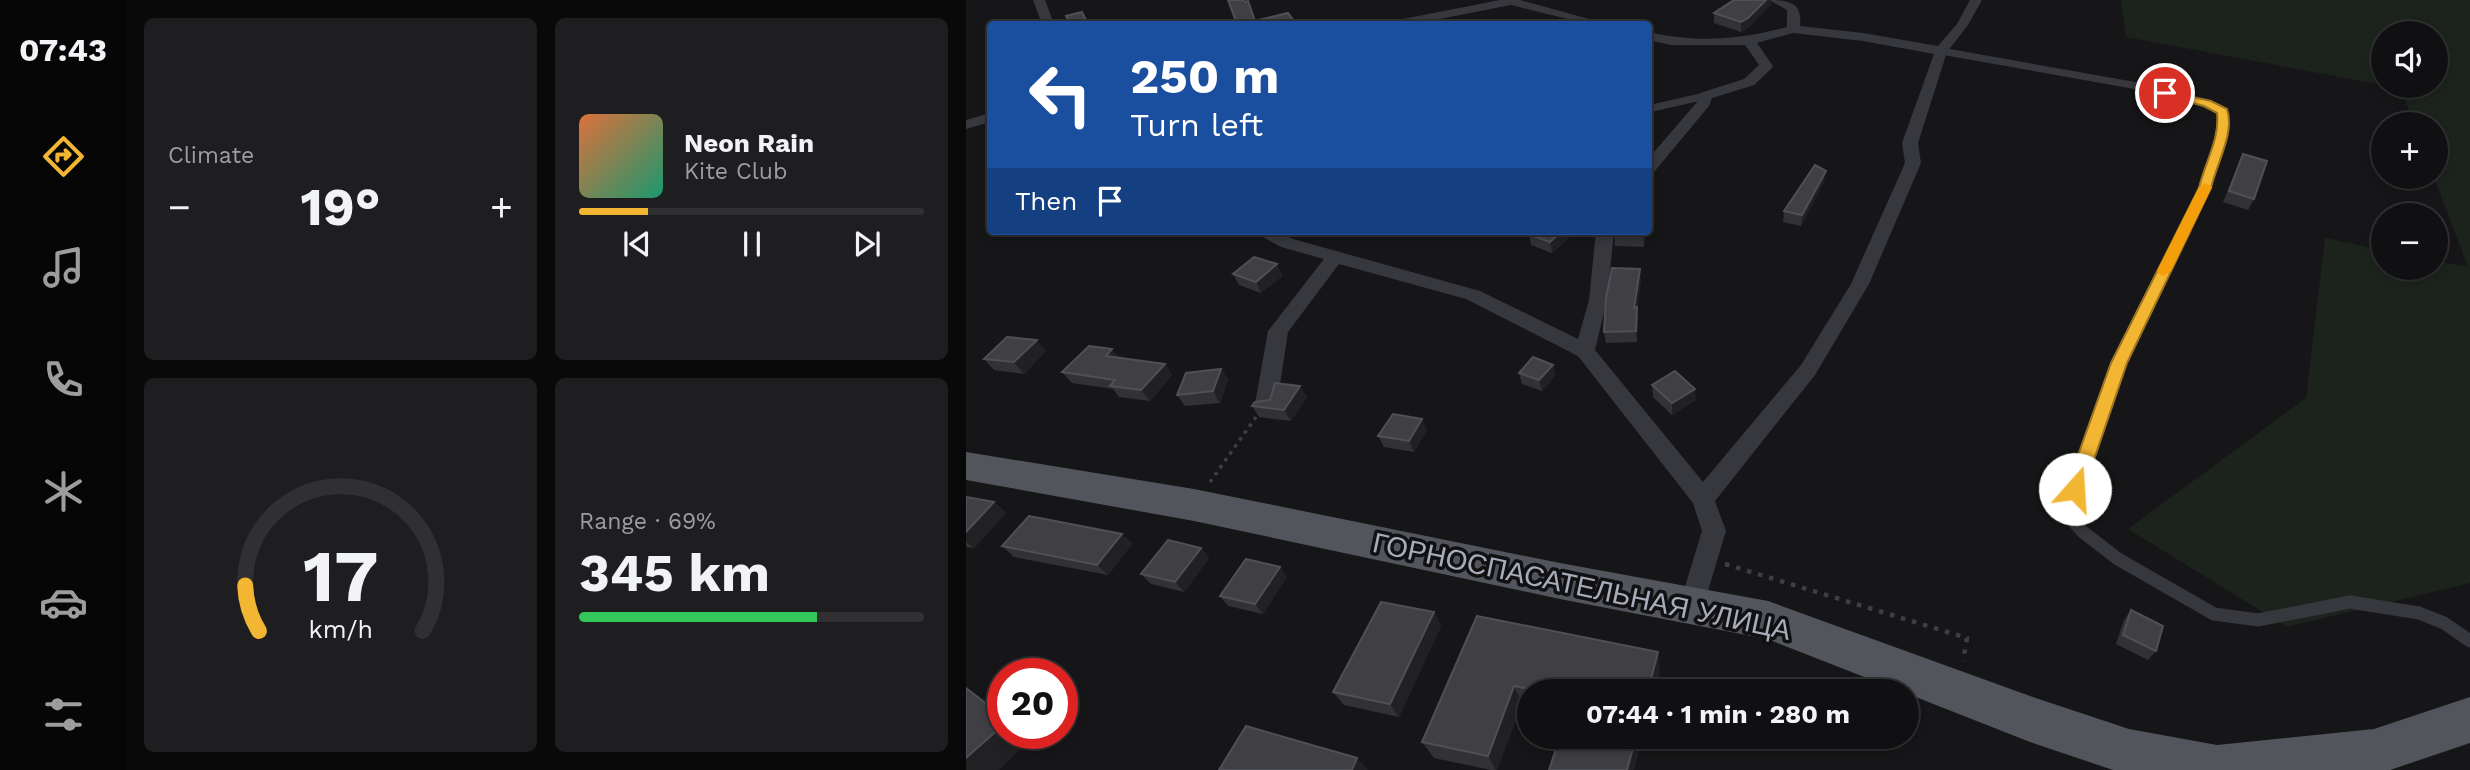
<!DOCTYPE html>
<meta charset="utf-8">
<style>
body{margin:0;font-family:"Work Sans",sans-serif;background:#1e1e20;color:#f1f3f6;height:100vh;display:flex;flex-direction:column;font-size:26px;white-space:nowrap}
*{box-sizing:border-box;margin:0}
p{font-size:23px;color:#9c9d9f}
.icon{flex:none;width:38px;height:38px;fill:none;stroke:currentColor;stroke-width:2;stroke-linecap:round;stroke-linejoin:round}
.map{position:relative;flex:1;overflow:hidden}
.panel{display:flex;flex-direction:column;gap:18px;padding:18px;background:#09090a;width:840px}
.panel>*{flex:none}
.hud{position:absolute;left:21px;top:21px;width:665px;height:214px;border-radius:7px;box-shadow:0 4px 10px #0003,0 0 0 2px #303032;background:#1a4fa0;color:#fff;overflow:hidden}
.fabs{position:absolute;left:1405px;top:21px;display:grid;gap:14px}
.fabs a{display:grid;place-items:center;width:77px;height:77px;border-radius:50%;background:#101012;box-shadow:0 4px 10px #0003,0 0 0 2px #303032;font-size:35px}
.speed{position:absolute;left:21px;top:658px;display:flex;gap:14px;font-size:35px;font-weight:700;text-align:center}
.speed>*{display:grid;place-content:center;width:91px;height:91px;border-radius:50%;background:#101012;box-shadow:0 4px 10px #0003,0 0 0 2px #303032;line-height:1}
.speed .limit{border:10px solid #d22;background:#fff;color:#111}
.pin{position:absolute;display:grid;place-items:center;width:60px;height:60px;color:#fff;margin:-30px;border:4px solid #fff;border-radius:50%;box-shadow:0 2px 7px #0007}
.me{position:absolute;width:77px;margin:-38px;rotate:19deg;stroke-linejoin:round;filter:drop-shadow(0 0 5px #0008)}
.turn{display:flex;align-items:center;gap:24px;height:147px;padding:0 28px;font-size:32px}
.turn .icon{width:91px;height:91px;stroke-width:2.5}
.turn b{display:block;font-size:49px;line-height:60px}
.then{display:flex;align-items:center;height:66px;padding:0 28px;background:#0003;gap:14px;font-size:26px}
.big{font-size:52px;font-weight:700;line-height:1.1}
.panel .widget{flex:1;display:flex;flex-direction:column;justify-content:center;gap:10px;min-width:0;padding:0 24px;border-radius:10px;background:#1e1e20}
.panel .dial{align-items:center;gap:0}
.dial svg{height:182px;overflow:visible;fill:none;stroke:#303032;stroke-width:7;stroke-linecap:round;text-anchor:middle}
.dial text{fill:#f1f3f6;stroke:none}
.song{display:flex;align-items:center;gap:21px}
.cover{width:84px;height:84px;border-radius:10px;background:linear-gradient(135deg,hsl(20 70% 55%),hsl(160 70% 35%))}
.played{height:7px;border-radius:4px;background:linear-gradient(90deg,#f3b633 20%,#303032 20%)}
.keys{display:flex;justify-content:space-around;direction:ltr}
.heat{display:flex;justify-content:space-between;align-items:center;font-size:38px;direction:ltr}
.charge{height:10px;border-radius:5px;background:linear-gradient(90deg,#34c759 69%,#303032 0)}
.panel .tiles{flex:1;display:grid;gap:18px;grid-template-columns:repeat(2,1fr)}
.trip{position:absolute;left:551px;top:679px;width:402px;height:70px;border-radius:35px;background:#101012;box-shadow:0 4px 10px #0003,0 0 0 2px #303032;font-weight:700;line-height:70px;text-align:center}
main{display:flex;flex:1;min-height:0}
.tab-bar{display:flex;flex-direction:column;width:126px;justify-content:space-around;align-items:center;background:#060607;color:#9c9d9f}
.tab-bar .icon{width:49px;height:49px}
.tab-bar .selected{color:#f3b633}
.tab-bar b{font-size:32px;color:#f1f3f6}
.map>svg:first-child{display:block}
.green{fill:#1c231d}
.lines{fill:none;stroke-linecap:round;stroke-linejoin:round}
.path-far1{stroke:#3d3f44;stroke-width:3.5;stroke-dasharray:3.5 5;stroke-linecap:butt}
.path{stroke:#3d3f44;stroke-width:4.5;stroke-dasharray:4.5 7;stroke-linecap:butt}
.lane-far3{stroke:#37383d;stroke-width:7}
.lane-far2{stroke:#37383d;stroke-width:9}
.lane-far1{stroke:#37383d;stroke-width:10}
.lane{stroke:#37383d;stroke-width:13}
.street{fill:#37383d;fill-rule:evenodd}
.primary{fill:#53555c;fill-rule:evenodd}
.wall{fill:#323236}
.shaded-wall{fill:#212124}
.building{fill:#3f3f44;stroke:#4f5056;stroke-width:2}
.route{fill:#f3b633;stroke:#9e7621;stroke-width:2}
.slow{fill:#f59e0b}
.labels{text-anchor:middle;stroke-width:7;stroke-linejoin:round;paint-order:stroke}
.near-street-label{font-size:28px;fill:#a8acb8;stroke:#111113}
</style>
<main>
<nav class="tab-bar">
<b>07:43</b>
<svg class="icon selected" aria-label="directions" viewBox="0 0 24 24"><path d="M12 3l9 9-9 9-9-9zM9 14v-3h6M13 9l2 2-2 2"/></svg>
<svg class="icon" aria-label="music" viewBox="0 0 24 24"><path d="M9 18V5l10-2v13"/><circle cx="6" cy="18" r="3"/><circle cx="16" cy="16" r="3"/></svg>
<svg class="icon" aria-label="phone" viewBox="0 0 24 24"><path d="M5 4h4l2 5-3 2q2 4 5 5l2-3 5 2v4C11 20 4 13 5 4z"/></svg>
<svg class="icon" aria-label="climate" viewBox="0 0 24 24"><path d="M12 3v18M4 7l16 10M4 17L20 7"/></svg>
<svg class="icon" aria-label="car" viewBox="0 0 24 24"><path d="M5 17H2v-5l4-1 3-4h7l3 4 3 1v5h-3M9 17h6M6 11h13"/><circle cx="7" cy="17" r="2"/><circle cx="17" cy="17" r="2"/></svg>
<svg class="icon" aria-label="filters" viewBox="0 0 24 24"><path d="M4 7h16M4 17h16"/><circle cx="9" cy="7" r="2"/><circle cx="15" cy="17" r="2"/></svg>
</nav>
<section class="panel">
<div class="tiles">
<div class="widget"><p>Climate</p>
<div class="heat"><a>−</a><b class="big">19°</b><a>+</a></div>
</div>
<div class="widget">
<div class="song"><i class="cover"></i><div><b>Neon Rain</b><p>Kite Club</p></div></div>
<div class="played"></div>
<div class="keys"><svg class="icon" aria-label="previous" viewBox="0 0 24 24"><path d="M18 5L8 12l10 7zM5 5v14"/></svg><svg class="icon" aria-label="pause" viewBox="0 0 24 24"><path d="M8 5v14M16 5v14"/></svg><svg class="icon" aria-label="next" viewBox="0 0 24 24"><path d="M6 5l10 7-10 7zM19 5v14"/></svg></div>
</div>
<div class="widget dial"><svg viewBox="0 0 100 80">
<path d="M14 69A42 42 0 1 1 86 69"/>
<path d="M14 69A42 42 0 0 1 8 49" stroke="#f3b633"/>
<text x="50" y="56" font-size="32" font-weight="700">17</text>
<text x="50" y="72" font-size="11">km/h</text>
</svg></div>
<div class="widget"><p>Range · 69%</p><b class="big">345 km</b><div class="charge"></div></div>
</div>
</section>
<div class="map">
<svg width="1504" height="770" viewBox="0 0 1504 770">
<rect width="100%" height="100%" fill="#161618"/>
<polygon class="green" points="1155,0 1504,0 1504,583 1321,627 1162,529 1340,398 1359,238 1417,250 1418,268 1470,268 1470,261 1502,267 1468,177 1470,124 1448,124 1435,89 1419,86 1470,86 1470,33 1418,33 1417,85 1160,37"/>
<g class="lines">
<polyline class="path-far1" points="244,482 290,417"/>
<polyline class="path" points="759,564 1001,638 997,661"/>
<g class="lane-far3">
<polyline points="975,51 1194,90 1226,99 1257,112 1256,132"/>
<polyline points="682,109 739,96"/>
</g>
<polyline class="lane-far2" points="1185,298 1239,188 1256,131"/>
<polyline class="lane-far1" points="1102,507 1153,363 1186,296"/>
<polyline class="lane" points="1103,505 1100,514 1117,532 1152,559 1248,614 1292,620 1384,602 1453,613 1478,623 1504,641"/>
<g class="street">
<polygon points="67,0 79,0 88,24 76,24"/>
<polygon points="534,0 554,0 641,24 622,24 545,5 448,24 426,24 432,20"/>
<path d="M803 0C823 0 837 3 834 26L897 33 972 46 991 24 1004 0H1016L1002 25 981 52 952 143 955 163 903 284 849 375 749 501 760 531 735 614 726 618 717 614 713 606 736 531 727 503 612 356 500 299 373 264 322 332 311 404 308 410 300 412 292 410 289 404 302 331 358 259 315 247 286 231H309L327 239 514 291 612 339 623 300 630 231H648L641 300 629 350 737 482 835 365 885 284 939 163 936 143 968 54 897 41 827 33 791 43 807 66 805 69 788 85 746 98 743 106 688 172 682 174V159L731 102 734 93 778 79 793 65 779 45H705L682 40V32C731 43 773 40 821 27V10Z"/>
<polygon points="24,113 24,122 0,129 0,120"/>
</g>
<polygon class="primary" points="0,452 228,489 594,563 802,601 1064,696 1163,729 1251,745 1408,729 1504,697 1504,743 1424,770 1147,770 1064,742 942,694 942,691 934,691 801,639 594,599 228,521 0,480"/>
</g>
<g class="wall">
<polygon points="805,4 782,28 775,32 748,23 748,13"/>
<polygon points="1277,154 1288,199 1282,210 1257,202 1272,165"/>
<polygon points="858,182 835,226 817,222 818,211"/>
<polygon points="566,231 603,231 604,237 586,253 565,245 563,234"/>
<polygon points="648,231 680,231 678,247 649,246"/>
<polygon points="311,264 316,276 295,293 273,285 267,274"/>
<polygon points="675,280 671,307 671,342 640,343 638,332"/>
<polygon points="80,351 58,374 28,370 18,359"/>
<polygon points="153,357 199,364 206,375 184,401 153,397 147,389 106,383 96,372"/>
<polygon points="587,365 589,376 576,391 556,384 553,373"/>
<polygon points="255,369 262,380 254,403 219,406 211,395"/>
<polygon points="686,385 730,400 706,415 687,397"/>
<polygon points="334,386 341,397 325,421 293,417 286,406 304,400"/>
<polygon points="461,430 448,452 418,447 412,436"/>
<polygon points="0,497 28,502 40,513 8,548 0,547"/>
<polygon points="156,534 166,544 142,575 48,557 36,546"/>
<polygon points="235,548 243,558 218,592 185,584 175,574"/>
<polygon points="321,577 297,614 262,606 254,596"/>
<polygon points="1165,610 1190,651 1182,660 1150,644 1158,620"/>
<polygon points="468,612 475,626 433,717 378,705 367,692"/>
<polygon points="511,616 694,670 689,691 564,691 564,704 556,703 531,770 525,770 468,758 456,742"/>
</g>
<g class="shaded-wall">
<polygon points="800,0 805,0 805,4 782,28 775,32 775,22"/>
<polygon points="860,171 858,182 835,226 836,215"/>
<polygon points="687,174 687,185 682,217 682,200"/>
<polygon points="596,231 603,231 604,237 586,253 584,242"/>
<polygon points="678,231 680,231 678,247 677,236"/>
<polygon points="311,264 316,276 295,293 290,282"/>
<polygon points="674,269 675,280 669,319 668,308"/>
<polygon points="671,307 672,319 671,342 670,331"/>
<polygon points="71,340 80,351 58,374 48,362"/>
<polygon points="146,349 155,360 140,356"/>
<polygon points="199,364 206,375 184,401 175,390"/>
<polygon points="587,365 589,376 576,391 573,380"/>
<polygon points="255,369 262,380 254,403 247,391"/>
<polygon points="334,386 341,397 325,421 318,410"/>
<polygon points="729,389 730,400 706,415 706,403"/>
<polygon points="456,419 461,430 448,452 443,441"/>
<polygon points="28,502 40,513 8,548 0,542 0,532"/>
<polygon points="156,534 166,544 142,575 131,565"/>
<polygon points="235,548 243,558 218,592 209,582"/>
<polygon points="314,567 321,577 297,614 289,604"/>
<polygon points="468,612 475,626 433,717 424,704"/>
<polygon points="692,652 694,670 689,691 682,691"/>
<polygon points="548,686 556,703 531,770 530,770 522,756"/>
<polygon points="0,688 24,703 37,713 37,717"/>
<polygon points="37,725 37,733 63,733 68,737 33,770 0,770 0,758"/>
<polygon points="670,737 677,737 668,770 661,770"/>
<polygon points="391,758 402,770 386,770"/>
</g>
<g class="building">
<polygon points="262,0 277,0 279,2 282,1 289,21 322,13 330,24 271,24"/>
<polygon points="768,0 800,0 782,18 775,22 748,13"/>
<polygon points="116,12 122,24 104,24 100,16"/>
<polygon points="1277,154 1301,161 1288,199 1263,191"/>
<polygon points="849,165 860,171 836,215 818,211"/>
<polygon points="687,174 682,200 682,180"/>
<polygon points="566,231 596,231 584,242 563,234"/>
<polygon points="648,231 678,231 677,236 648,235"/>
<polygon points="288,257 311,264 290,282 267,274"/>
<polygon points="646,268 674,269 668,308 671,307 670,331 638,332 640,298"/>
<polygon points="41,337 71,340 48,362 18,359"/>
<polygon points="123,346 146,349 140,356 199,364 175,390 144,386 149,380 96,372"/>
<polygon points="567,357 587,365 573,380 553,373"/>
<polygon points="255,369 247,391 211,395 220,373"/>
<polygon points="709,371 729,389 706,403 686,385"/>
<polygon points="309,383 334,386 318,410 286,406 289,402 304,400"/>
<polygon points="427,414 456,419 443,441 412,436"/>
<polygon points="0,497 28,502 0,532"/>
<polygon points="63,516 156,534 131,565 36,546"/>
<polygon points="202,540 235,548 209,582 175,574"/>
<polygon points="280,559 314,567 289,604 254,596"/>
<polygon points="415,602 468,612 424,704 367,692"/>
<polygon points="1165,610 1197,626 1190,651 1157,635"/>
<polygon points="511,616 692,652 682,691 576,691 548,686 522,756 456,742"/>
<polygon points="0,688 37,717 37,725 0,758"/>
<polygon points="280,726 391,758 386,770 253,770"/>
<polygon points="594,737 670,737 661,770 583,770"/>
</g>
<path class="route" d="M1195 90 1245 101 1261 109C1269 133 1251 162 1245 188L1161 363 1118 489 1115 494 1109 496 1103 494 1100 489 1145 363 1233 188C1239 162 1254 139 1251 113L1238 106 1195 95Z"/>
<polygon class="slow" points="1239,183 1246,187 1205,271 1198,276 1193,274 1191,271 1233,187"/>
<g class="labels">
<g class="near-street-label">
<text transform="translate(616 586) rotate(12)" y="10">ГОРНОСПАСАТЕЛЬНАЯ УЛИЦА</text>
</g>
</g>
</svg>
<div class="fabs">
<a><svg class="icon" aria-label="sound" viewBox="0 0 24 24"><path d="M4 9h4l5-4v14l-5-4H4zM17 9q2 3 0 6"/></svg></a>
<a>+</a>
<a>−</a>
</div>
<div class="speed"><div class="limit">20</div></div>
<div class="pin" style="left:1199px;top:93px;background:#d93025"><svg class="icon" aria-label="arrive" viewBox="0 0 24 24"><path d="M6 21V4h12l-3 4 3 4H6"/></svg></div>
<svg class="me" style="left:1109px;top:489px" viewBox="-20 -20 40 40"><circle r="19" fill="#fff"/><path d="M0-13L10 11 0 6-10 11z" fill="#f3b633"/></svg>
<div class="trip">07:44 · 1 min · 280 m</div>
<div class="hud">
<div class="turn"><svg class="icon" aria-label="left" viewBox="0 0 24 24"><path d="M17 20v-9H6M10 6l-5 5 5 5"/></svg><div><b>250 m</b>Turn left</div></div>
<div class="then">Then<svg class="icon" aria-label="arrive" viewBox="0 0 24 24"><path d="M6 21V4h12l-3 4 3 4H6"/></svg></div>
</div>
</div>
</main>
